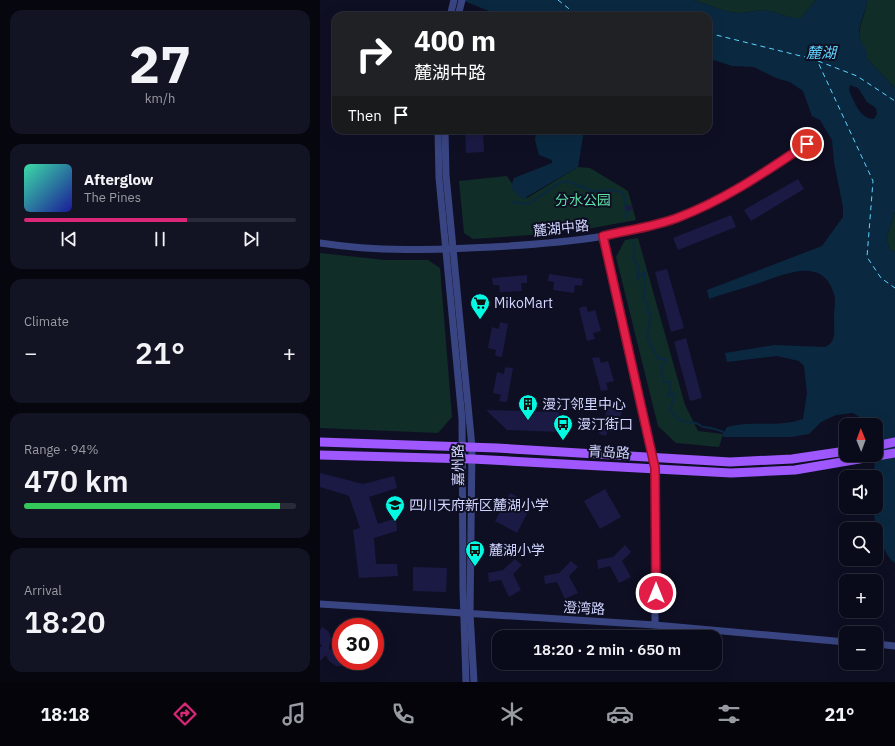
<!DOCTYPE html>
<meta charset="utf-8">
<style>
body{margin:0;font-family:"IBM Plex Sans","Noto Sans SC",sans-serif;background:#131423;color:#f1f3f6;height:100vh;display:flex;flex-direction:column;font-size:15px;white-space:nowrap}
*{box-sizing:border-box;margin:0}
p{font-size:13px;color:#999ba2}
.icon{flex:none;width:22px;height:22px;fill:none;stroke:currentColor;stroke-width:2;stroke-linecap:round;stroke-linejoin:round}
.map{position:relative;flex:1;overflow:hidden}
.side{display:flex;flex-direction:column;gap:10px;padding:10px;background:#06060e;width:320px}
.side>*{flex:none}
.guide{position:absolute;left:12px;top:12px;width:380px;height:122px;border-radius:12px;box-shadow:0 4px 16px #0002,0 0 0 1px #2a2b39;background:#202124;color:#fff;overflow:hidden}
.needle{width:26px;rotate:359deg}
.fabs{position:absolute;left:519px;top:418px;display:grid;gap:8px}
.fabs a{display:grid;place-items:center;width:44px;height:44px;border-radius:8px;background:#0a0b1a;box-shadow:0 4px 16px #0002,0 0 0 1px #2a2b39;font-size:20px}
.speed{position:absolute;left:12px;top:618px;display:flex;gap:8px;font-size:20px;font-weight:700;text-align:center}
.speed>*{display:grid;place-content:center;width:52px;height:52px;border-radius:50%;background:#0a0b1a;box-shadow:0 4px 16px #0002,0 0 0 1px #2a2b39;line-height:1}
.speed .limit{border:6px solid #d22;background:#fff;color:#111}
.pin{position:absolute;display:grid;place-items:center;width:34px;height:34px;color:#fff;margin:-17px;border:2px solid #fff;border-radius:50%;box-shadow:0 1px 4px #0007}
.me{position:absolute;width:44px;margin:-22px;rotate:0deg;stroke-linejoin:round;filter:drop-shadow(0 0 3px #0008)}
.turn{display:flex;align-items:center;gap:14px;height:84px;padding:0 16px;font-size:18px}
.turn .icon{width:52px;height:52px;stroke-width:2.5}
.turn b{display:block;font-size:28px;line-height:34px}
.then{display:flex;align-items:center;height:38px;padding:0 16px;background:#0003;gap:8px;font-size:15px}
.big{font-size:30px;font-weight:600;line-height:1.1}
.side .tile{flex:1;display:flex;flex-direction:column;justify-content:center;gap:6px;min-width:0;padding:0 14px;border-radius:12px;background:#131423}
.side .dial{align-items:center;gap:0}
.dial b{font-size:52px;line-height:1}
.song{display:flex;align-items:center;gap:12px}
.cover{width:48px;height:48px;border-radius:6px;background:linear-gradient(135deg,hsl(160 70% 55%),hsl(240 70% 35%))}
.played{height:4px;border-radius:2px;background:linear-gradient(90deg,#db2777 60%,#2a2b39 60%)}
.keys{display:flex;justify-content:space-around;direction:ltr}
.heat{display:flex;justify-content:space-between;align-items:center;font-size:22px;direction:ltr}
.charge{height:6px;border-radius:3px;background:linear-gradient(90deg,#34c759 94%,#2a2b39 0)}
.trip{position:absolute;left:172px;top:630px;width:230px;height:40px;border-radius:12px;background:#0a0b1a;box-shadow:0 4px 16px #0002,0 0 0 1px #2a2b39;font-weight:600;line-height:40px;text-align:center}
.dock{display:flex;height:64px;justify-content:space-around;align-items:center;background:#04040a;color:#999ba2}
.dock .icon{width:28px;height:28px}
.dock .on{color:#db2777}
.dock b{font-size:18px;color:#f1f3f6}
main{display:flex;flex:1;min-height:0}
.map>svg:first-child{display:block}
.green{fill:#112d27}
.water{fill:#0a2941;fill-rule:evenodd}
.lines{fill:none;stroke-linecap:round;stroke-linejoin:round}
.stream{stroke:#0a2941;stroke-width:2}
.ferry{stroke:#5fd4fe;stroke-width:1;stroke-dasharray:5 4;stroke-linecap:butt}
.building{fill:#1a1a44}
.minor{stroke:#394582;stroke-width:7}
.major{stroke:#9f58fe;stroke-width:9}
.route-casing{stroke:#92132f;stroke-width:10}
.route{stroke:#e11d48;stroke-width:7}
.labels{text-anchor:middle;stroke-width:4;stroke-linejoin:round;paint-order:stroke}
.park-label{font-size:14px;fill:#5ddfa4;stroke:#0e0f23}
.street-label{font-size:14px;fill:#d1d5ff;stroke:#0e0f23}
.poi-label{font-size:14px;fill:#d1d5ff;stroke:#0e0f23;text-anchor:start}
.water-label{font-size:15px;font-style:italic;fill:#5fd4fe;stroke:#0e0f23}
</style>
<main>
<section class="side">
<div class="tile dial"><b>27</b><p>km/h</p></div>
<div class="tile">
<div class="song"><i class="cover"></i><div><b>Afterglow</b><p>The Pines</p></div></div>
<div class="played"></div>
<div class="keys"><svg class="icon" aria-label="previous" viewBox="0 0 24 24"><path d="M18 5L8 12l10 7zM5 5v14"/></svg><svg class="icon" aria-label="pause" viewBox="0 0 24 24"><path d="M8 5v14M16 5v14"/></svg><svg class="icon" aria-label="next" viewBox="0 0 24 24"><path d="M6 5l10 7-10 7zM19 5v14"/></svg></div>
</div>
<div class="tile"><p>Climate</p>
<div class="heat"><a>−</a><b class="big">21°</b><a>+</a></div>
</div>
<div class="tile"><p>Range · 94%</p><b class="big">470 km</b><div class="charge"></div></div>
<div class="tile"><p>Arrival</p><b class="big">18:20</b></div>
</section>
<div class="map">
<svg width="575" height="682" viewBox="0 0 575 682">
<rect width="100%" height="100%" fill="#0e0f23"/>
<g class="green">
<path d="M373 0H496L481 18C467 19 461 13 448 11 438 9 428 13 418 13 402 12 388 4 373 0Z"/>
<path d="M547 0H575V88L547 59C547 48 542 47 540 38 537 26 547 13 547 0Z"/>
<polygon points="258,167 270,168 308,191 316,220 267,229 211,235 153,239 144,233 139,181 187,176 198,193 207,198"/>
<polygon points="575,212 575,252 569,249 567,237"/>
<polygon points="318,238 365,405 378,431 403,434 399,447 356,443 338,426 296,257 305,240"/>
<polygon points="0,253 65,260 108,260 120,268 132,417 118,433 0,428"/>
</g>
<g class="water">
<path d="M141 0H373C388 4 402 12 418 13 428 13 438 9 448 11 461 13 467 19 481 18L496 0H547C547 12 536 26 540 38 543 49 547 43 547 59L575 88V212L567 237 569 249 575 252V563C562 554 553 522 554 507H556V477H554L556 425H549L546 421 533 413 516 415 501 422 489 434 471 437H403V434L407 427C432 420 458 428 483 419L487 393 484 366 479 361 457 356 407 362 405 353 455 345 505 347C517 342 514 330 514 318 514 311 516 301 514 294 503 255 463 275 439 283 422 289 405 293 389 299L387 290 502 246 523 217V207L514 162 512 140 500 120 492 116 483 91 470 82 456 78 434 67 412 66 388 58V16H199L197 12 196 16H182ZM530 85 538 88 547 102 556 108 557 114 554 119C540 119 534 102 529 90Z"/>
<polygon points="216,130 264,130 258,167 203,199 198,196 191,187 194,178 232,163 232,160 219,155 215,140"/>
</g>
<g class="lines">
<g class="stream">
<path d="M192 202 208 204 241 182H250L272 191 291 190 302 192C307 200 304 210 307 219"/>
<path d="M313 241 315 251 313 257 319 267 317 279 324 272 325 289 323 298 328 305 327 313 331 312 327 337 338 359H346L341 369 344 382H351L348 396 354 393 355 395 350 409C359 423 362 421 376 423 379 424 381 427 384 427 392 428 398 429 405 433"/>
</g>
<g class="ferry">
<polyline points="238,0 253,12 270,16"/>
<polyline points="252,16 253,12"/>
<polyline points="388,33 497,60 553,181 547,257 561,278 575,288"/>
<polyline points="498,61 537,76 575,101"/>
</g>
</g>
<g class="building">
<polygon points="145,130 163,130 164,152 146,153"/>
<polygon points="478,179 484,189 431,221 424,210"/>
<circle cx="309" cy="208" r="3"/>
<polygon points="411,215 416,227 358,250 353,238"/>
<polygon points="347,269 364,328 351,332 335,272"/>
<polygon points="229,274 263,279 262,286 255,285 254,293 233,290 234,282 228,281"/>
<polygon points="207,275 207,283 201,283 202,291 180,292 179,285 173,285 172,278"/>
<polygon points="266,306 268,312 275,310 281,331 273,333 275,339 267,341 259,308"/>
<polygon points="180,322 188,324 182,357 175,356 176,350 168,348 172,327 179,329"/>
<polygon points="366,338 382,398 370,401 354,342"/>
<polygon points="279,357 281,363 288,361 294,381 286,383 288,390 281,391 272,358"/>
<polygon points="185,367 193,368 187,402 179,401 181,395 173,393 177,372 184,374"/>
<polygon points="290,401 297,404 295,410 302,412 295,432 288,430 286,436 279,434"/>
<polygon points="166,410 239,412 238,432 187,430"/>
<polygon points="0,473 43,484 74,476 77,488 49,497 58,524 76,518 77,531 54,538 56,564 77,564 78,576 39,578 33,530 40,528 29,496 0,487"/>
<polygon points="285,489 301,517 280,529 264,501"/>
<polygon points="190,493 212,504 197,533 175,521"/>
<polygon points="305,545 311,552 302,561 311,577 299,583 290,566 278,569 277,560 293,557"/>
<polygon points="195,559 202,565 193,574 201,590 189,597 181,580 169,582 168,573 183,570"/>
<polygon points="251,561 258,567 249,576 258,593 245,599 237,582 225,584 224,576 239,573"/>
<polygon points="93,567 127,568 126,592 93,591"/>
<polygon points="2,627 9,632 11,639 9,649 17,652 21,658 23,666 16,666 9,661 6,655 0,661 0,647 2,647 0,643 0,631"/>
</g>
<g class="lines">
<g class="minor">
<polyline points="130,16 134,0"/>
<polyline points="138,16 142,0"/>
<polyline points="118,130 119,178 142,419 143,589 146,682"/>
<polyline points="125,130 126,175 152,447 150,614 154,682"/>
<polyline points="283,236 335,469 335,625"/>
<path d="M0 243C57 252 114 250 172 247 243 243 318 237 384 207 421 190 454 166 487 144"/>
<polyline points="0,604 335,625 526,642"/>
<polyline points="556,644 575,646"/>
</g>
<g class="major">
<polyline points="0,442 177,448 410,462 472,459 526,451"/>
<polyline points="556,446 575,442"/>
<polyline points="0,455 152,459 411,473 475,470 575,453"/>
</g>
</g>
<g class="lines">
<defs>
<path id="route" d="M336 593 335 468 283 236C308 230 333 227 357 218 405 200 445 172 487 144"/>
</defs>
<use href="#route" class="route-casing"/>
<use href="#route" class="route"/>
</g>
<defs>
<symbol id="supermarket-pin" viewBox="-11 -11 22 30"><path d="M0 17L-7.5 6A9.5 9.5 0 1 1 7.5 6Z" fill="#01fae1" stroke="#0e0f23"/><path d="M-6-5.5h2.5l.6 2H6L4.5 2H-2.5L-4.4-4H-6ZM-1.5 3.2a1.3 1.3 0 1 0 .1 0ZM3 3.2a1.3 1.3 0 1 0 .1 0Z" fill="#111"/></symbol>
<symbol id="building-pin" viewBox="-11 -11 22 30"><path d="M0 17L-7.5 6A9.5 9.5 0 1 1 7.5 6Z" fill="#01fae1" stroke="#0e0f23"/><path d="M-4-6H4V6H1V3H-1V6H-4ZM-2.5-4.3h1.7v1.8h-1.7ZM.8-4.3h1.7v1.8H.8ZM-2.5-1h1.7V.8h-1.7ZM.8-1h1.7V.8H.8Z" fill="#111"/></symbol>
<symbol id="bus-pin" viewBox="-11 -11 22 30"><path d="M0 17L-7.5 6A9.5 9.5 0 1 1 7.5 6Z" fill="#01fae1" stroke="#0e0f23"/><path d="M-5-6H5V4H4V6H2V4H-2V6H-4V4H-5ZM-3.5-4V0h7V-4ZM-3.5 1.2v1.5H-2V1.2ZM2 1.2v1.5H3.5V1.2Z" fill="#111"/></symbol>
<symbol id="school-pin" viewBox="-11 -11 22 30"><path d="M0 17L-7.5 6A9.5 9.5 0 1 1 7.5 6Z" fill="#01fae1" stroke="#0e0f23"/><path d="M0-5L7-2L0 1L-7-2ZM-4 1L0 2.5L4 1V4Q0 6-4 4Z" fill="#111"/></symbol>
</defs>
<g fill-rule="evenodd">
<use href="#supermarket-pin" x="149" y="292" width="22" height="30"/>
<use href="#building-pin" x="197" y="393" width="22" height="30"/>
<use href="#bus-pin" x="232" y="413" width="22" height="30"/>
<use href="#school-pin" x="64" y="494" width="22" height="30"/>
<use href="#bus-pin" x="144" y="539" width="22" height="30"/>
</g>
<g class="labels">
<g class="park-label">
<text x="263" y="205">分水公园</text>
</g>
<g class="street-label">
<text transform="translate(241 228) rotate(-6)" y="5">麓湖中路</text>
<text transform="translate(289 452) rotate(3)" y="5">青岛路</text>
<text transform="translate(138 465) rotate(-91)" y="5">嘉州路</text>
<text transform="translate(264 608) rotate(3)" y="5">澄湾路</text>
</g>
<g class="poi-label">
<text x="174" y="308">MikoMart</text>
<text x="222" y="409">漫汀邻里中心</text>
<text x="257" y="429">漫汀街口</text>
<text x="89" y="510">四川天府新区麓湖小学</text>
<text x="169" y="555">麓湖小学</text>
</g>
<g class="water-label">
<text x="501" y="58">麓湖</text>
</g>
</g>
</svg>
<div class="fabs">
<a><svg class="needle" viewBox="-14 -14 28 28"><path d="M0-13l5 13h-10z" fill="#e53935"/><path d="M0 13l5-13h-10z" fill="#999ba2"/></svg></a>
<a><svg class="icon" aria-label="sound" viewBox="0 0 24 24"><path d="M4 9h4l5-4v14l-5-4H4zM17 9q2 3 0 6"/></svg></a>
<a><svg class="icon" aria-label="search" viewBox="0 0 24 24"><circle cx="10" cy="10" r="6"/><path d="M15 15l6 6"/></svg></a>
<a>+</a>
<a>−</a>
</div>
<div class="speed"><div class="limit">30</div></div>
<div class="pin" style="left:487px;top:144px;background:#d93025"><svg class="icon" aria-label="arrive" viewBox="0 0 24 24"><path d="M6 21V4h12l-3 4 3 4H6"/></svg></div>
<svg class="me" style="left:336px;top:593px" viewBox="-20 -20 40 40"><circle r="17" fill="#e11d48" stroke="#fff" stroke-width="3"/><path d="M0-11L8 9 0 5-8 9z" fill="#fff"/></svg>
<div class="trip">18:20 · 2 min · 650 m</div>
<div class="guide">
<div class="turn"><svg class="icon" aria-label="right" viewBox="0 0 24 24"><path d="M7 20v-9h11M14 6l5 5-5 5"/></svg><div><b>400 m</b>麓湖中路</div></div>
<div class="then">Then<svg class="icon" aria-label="arrive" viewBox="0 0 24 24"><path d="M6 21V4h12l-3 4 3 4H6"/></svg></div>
</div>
</div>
</main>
<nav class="dock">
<b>18:18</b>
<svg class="icon on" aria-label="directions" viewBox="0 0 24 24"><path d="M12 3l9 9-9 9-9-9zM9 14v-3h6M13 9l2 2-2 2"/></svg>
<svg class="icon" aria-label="music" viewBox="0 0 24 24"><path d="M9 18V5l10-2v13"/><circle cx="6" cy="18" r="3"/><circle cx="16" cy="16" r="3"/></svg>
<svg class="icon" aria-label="phone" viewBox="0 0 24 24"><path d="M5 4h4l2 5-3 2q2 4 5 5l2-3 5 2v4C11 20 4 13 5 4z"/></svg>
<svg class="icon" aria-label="climate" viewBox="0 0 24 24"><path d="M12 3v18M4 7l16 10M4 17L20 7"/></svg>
<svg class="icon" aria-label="car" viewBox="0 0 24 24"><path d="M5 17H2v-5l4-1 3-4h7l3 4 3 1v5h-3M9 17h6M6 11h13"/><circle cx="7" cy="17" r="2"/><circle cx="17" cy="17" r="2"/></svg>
<svg class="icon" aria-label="filters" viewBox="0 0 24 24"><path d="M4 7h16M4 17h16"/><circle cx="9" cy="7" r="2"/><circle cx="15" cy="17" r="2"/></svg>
<b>21°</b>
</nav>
